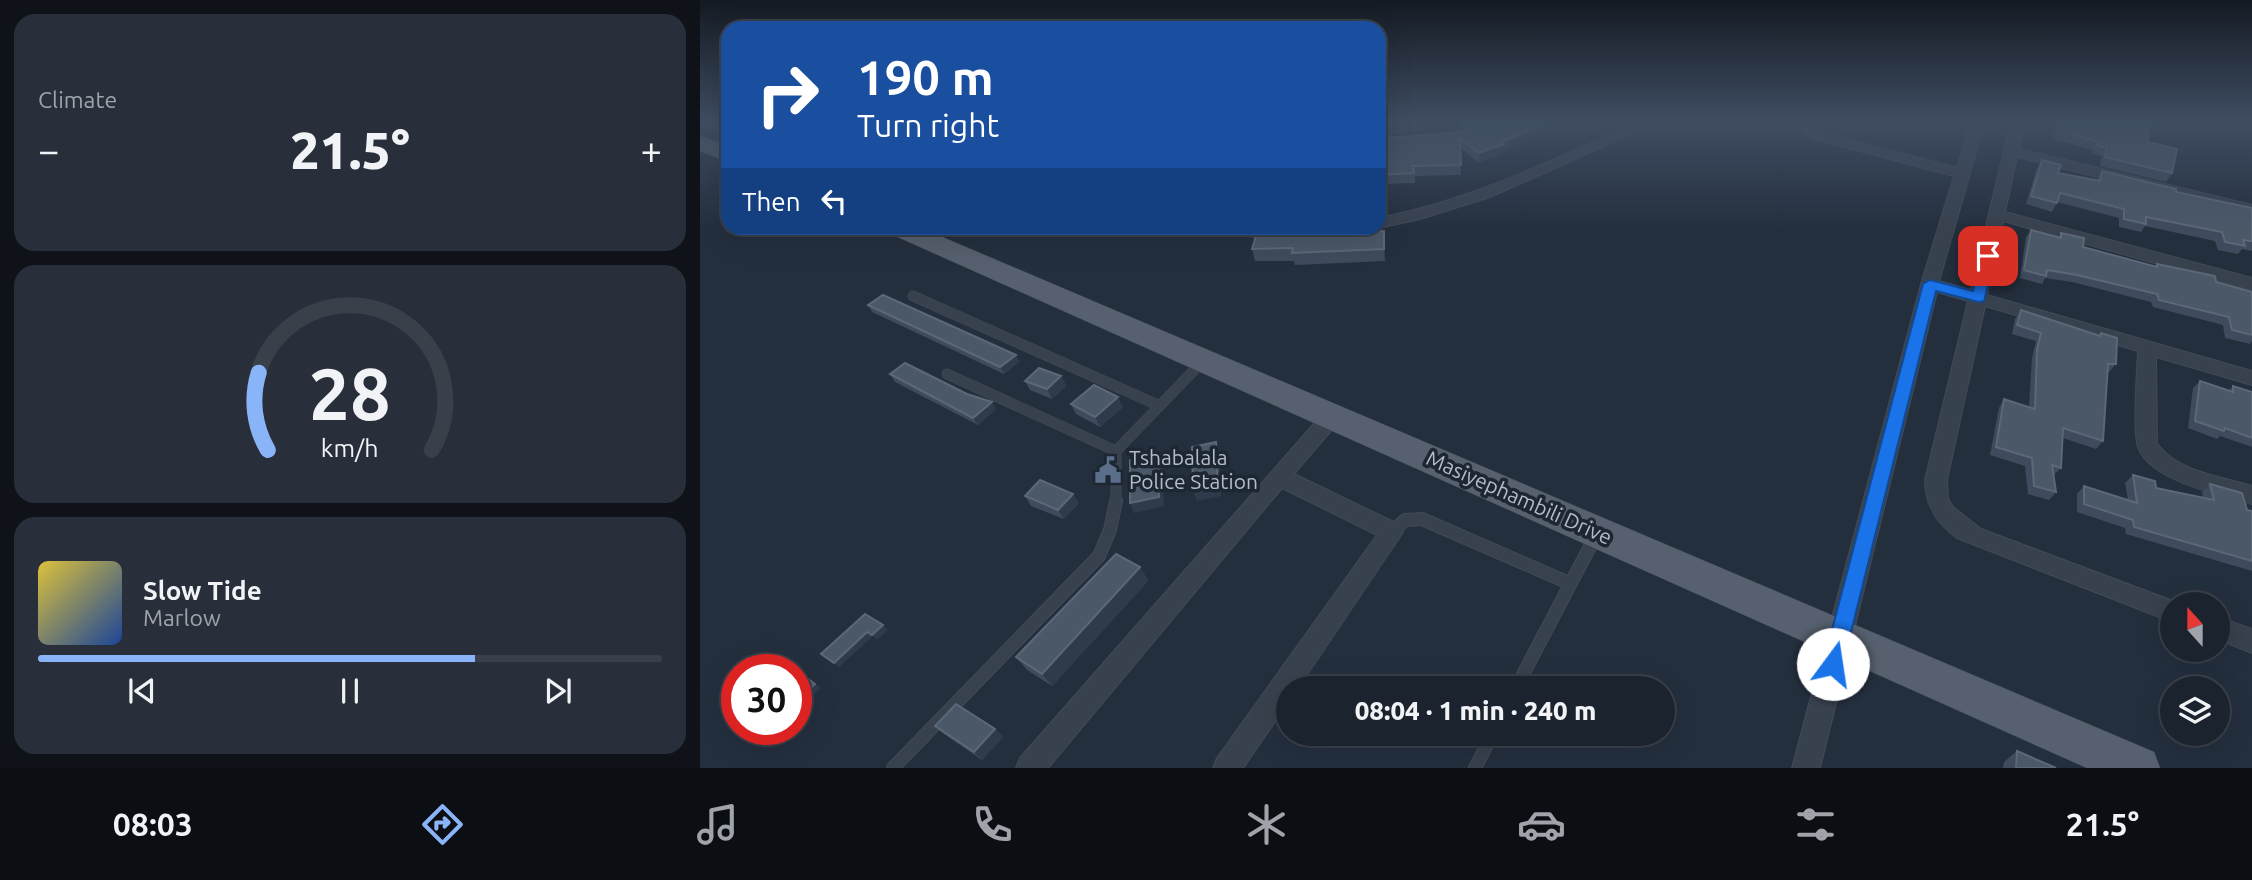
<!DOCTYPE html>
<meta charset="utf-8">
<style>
body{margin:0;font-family:Ubuntu,sans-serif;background:#282f3a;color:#f1f3f6;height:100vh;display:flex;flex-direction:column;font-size:26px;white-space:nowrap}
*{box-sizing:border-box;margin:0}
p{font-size:23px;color:#a0a4aa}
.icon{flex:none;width:38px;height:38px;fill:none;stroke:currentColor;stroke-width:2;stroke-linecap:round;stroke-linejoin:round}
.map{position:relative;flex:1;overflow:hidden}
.details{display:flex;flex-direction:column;gap:14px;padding:14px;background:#0f1319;width:700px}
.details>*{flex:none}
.top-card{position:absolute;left:21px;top:21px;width:665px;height:214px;border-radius:21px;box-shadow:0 7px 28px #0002,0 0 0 2px #39404a;background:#1a4fa0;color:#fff;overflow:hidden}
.needle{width:46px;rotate:339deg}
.tools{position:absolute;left:1460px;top:592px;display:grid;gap:14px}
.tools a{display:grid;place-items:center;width:70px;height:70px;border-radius:50%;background:#1b232e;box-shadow:0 7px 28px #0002,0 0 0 2px #39404a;font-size:35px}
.speed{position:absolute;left:21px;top:654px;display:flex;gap:14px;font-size:35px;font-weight:700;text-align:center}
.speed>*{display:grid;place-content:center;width:91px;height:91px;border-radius:50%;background:#1b232e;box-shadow:0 7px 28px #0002,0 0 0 2px #39404a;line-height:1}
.speed .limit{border:10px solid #d22;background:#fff;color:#111}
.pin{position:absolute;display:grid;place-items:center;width:60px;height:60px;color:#fff;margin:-30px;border-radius:14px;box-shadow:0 4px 10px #0006}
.me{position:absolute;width:77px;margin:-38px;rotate:14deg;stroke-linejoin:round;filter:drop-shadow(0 0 5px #0008)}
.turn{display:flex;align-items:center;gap:24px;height:147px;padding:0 21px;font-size:32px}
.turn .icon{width:91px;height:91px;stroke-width:2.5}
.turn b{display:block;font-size:49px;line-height:60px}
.then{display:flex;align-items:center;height:66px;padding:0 21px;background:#0003;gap:14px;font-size:26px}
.big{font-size:52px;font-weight:800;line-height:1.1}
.details .card{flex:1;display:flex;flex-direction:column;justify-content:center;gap:10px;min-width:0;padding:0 24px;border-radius:21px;background:#282f3a}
.details .dial{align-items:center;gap:0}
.dial svg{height:182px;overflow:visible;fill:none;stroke:#39404a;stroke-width:7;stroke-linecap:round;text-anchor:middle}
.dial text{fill:#f1f3f6;stroke:none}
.song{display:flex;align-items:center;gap:21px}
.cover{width:84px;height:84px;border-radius:10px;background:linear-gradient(135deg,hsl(50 70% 55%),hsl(220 70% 35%))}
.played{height:7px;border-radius:4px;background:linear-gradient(90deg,#8ab4f8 70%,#39404a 70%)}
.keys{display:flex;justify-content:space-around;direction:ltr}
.heat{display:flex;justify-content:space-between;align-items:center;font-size:38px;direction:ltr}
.trip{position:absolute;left:576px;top:676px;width:399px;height:70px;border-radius:35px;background:#1b232e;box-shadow:0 7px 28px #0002,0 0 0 2px #39404a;font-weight:800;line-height:70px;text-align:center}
.tabs{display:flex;height:112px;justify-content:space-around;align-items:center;background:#0b0e12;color:#a0a4aa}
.tabs .icon{width:49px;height:49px}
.tabs .selected{color:#8ab4f8}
.tabs b{font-size:32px;color:#f1f3f6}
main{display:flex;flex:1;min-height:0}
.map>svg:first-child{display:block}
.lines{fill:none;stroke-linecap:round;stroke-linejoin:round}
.lane-far1-casing{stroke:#414a57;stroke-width:11}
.lane-casing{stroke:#414a57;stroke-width:14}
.street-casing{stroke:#414a57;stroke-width:2}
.primary-casing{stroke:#414a57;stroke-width:1}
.lane-far1{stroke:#38414e;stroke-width:10}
.lane{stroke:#38414e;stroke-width:12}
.street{fill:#38414e;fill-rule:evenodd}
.primary{fill:#56606e;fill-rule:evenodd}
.wall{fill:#3f4b5c}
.shaded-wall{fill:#2f3b4b}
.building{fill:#4b5868;stroke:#5c6777;stroke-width:2}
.route{fill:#1a73e8;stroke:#114b97;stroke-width:2}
.labels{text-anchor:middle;stroke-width:7;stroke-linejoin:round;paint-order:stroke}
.poi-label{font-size:21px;fill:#b4bcc9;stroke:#1d2633;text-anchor:start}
.street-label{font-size:21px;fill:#b4bcc9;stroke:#1d2633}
</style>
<main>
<section class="details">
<div class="card"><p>Climate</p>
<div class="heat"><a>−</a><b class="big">21.5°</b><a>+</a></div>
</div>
<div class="card dial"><svg viewBox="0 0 100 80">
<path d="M14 69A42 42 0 1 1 86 69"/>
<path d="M14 69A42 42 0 0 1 10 35" stroke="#8ab4f8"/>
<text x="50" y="56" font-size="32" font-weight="700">28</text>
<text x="50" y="72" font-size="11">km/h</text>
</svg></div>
<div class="card">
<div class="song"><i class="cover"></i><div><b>Slow Tide</b><p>Marlow</p></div></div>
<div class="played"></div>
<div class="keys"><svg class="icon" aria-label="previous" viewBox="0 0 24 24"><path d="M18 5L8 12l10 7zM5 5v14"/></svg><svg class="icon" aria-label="pause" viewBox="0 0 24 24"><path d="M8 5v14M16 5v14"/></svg><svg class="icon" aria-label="next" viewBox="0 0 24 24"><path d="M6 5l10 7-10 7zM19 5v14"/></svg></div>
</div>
</section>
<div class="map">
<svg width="1552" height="768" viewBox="0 0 1552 768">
<rect width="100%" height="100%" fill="#242f3e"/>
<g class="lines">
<defs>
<g id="lane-far1">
<polyline points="213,296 460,406"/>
<polyline points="247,374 416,451"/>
<polyline points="416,502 416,451 502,362"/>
</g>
<g id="lane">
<polyline points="692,532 705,520 722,519 869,583"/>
<polyline points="816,688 895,537"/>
<polyline points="193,768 399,556 410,530 416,501"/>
<polyline points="775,768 793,733"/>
</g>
<g id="street">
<polygon points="717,121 740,121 712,131 679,134 679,126"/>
<path d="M941 121H960L790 197 720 219 679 228H678L679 218C772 200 855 159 941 121Z"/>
<path d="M1080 121H1099L1128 134 1257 168 1271 121H1285L1239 281 1271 290 1311 121H1325L1319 149 1552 205V215L1317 157 1305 212 1552 278V290L1303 221 1287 295 1552 371V385L1456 357 1457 443C1475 471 1522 477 1552 486V504C1522 495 1444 480 1437 443 1433 422 1437 375 1438 351L1285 306 1247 480 1248 499 1253 507 1281 529 1481 604H1472V622L1257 538C1236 523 1225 505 1225 480L1268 301 1237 292 1120 768H1092L1221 284 1254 176 1118 140Z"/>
<polygon points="1525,121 1552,122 1552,130 1527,124"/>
<polygon points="506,228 658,228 650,233 580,239 514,233"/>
<polygon points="633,407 640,410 643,415 640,420 594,474 700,525 703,532 598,688 588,688 588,703 543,768 513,768 517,758 677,535 582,488 348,768 316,768 320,758 626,410"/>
<polygon points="1517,617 1552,629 1552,653 1517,639"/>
</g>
<g id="primary">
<polygon points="0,136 28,146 28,162 0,151"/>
<polygon points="187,228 221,228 1454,752 1460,768 1387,768 191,234"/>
</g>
</defs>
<use href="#lane-far1" class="lane-far1-casing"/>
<use href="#lane" class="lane-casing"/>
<use href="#street" class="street-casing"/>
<use href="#primary" class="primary-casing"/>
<use href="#lane-far1" class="lane-far1"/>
<use href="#lane" class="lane"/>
<use href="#street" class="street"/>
<use href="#primary" class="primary"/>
</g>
<g class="wall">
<polygon points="762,121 877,121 804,150 804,153 779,163 760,148 761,175 715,176 715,183 679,184 679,137 704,137 759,132 759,123"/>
<polygon points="1357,121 1449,121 1448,142 1472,173 1466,182 1400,166 1402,156 1392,154 1393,150 1354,139"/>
<polygon points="1342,160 1358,173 1397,180 1402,171 1476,192 1552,208 1552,251 1542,249 1538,254 1518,250 1515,241 1445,226 1441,232 1419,227 1419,218 1357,202 1352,212 1326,204 1337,168"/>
<polygon points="1331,230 1359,237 1361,233 1383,247 1455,267 1457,264 1552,292 1552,341 1550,344 1525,338 1523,325 1453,307 1451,302 1372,282 1345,278 1342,284 1320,278 1326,237"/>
<polygon points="684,231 685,261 595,265 594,261 555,261 552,249"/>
<polygon points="168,305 320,361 304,374 172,312"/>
<polygon points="1321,310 1399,335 1401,333 1416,364 1409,372 1408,372 1403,441 1396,449 1363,438 1361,468 1354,475 1356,492 1349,500 1328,494 1325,466 1290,455 1299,408 1304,399 1329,407 1332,358 1336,341 1312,334 1315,319"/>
<polygon points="190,374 296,409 278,425 195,382"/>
<polygon points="361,376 366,386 352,399 330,390 325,381"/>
<polygon points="1500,381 1529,391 1533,386 1552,392 1552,447 1520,436 1517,439 1488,428 1493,388"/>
<polygon points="371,404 423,407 400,427 376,414"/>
<polygon points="1433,475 1456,488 1503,497 1502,492 1510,484 1547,510 1552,511 1552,571 1426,534 1425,528 1377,512 1377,494 1384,486 1428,500 1425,483"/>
<polygon points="325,496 379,503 364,519 331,506"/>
<polygon points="440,567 448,581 352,686 327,670 316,657"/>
<polygon points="235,726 295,729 303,737 282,760 244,734"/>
<polygon points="1317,751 1356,768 1303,768 1304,762"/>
</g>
<g class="shaded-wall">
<polygon points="854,121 877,121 804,150 804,153 779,163 779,153 801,142"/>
<polygon points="684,231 685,243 685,261 684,249"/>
<polygon points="316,355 320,361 304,374 300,367"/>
<polygon points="361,376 366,386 352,399 347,389"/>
<polygon points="418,397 423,407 400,427 395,417"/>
<polygon points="292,402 296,409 278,425 273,418"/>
<polygon points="516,442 519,452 521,496 497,501 493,491"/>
<polygon points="458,454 462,464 464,506 434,513 430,503"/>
<polygon points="373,494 379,503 364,519 358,510"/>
<polygon points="440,567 448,581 352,686 342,674"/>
<polygon points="183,625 188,630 177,640 172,635"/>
<polygon points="167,632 172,637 139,667 134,663"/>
<polygon points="115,684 121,688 106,702 100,698"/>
<polygon points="295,729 303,737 282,760 274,752"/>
</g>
<g class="building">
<polygon points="762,121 854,121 801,142 804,144 779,153 760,139 761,165 713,166 714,173 679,175 679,137 704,137 769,131 759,123"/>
<polygon points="1361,121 1449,121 1448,142 1477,149 1472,173 1405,157 1407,148 1397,145 1398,142 1359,131"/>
<polygon points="1342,160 1361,165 1358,173 1400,181 1402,171 1476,189 1476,192 1552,208 1552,241 1543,240 1545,246 1525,242 1522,232 1446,217 1446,224 1424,219 1424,209 1360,193 1357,203 1331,196"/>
<polygon points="1331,230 1361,238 1361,233 1384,238 1383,247 1457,267 1457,264 1515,276 1516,282 1552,292 1552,335 1532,330 1529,317 1459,300 1457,294 1377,275 1347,270 1346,276 1324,270"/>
<polygon points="684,231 684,249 592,253 593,248 552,249 556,236"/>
<polygon points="183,295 316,355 300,367 168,305"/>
<polygon points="1321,310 1400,336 1401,333 1417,338 1416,364 1408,364 1403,441 1363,428 1361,468 1352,465 1356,492 1334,486 1332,458 1296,447 1304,399 1335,409 1337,350 1341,333 1317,325"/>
<polygon points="205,363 267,394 292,402 273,418 190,374"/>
<polygon points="339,368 361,376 347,389 325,381"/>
<polygon points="1500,381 1533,392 1533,386 1552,392 1552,438 1525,428 1524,431 1495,421"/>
<polygon points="394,385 418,397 395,417 371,404"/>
<polygon points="516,442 518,487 493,491 492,447"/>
<polygon points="458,454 459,497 430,503 430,460"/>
<polygon points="1433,475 1455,481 1456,488 1514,500 1510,484 1542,493 1547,510 1552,511 1552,561 1434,527 1433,520 1384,504 1384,486 1437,503"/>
<polygon points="340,480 373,494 358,510 325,496"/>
<polygon points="416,554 440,567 342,674 316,657"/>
<polygon points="165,614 183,625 172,635 167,632 134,663 121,654"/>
<polygon points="98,675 103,675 115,684 100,698 96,696 96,676"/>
<polygon points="256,704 295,729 274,752 235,726"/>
<polygon points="1317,751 1356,768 1316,768"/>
</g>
<linearGradient id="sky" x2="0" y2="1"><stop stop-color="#141a22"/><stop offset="0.53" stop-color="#3f4d63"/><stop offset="1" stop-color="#3f4d63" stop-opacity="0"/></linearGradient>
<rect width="1552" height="229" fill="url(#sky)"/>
<polygon class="route" points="1288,252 1295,256 1284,301 1279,302 1236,291 1143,664 1140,671 1133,674 1126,671 1123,664 1223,284 1230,280 1273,291 1281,256"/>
<defs>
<symbol id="civic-bare" viewBox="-9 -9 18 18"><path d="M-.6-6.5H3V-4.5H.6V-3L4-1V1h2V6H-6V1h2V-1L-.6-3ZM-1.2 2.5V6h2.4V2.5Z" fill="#5c6f8a" stroke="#1d2633" stroke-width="2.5" paint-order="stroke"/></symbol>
</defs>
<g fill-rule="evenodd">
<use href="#civic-bare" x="389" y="451" width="38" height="38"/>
</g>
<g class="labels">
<g class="poi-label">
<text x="429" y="465">Tshabalala<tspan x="429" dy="24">Police Station</tspan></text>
</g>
<g class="street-label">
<text transform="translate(819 498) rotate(24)" y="7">Masiyephambili Drive</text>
</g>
</g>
</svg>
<div class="tools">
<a><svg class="needle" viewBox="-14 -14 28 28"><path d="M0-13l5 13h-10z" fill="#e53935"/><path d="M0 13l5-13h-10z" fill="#a0a4aa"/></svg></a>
<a><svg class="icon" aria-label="layers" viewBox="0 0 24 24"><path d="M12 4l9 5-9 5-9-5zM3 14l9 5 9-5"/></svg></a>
</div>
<div class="speed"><div class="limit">30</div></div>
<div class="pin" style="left:1288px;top:256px;background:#d93025"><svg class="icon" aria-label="arrive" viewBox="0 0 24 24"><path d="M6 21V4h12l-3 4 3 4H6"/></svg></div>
<svg class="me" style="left:1133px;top:664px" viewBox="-20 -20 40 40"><circle r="19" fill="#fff"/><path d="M0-13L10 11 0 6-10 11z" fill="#1a73e8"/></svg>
<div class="trip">08:04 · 1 min · 240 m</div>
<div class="top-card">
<div class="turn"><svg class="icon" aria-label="right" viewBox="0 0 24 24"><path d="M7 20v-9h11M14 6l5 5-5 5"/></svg><div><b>190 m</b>Turn right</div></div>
<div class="then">Then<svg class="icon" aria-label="left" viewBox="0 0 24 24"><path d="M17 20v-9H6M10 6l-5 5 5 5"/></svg></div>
</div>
</div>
</main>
<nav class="tabs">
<b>08:03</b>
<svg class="icon selected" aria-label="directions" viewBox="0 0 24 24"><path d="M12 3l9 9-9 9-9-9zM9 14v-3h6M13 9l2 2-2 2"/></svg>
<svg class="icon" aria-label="music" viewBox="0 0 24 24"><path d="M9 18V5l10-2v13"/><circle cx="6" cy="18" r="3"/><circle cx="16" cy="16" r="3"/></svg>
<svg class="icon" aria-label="phone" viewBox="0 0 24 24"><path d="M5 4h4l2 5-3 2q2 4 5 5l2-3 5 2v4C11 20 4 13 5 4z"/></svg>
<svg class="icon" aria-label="climate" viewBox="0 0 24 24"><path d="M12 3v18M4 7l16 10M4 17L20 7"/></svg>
<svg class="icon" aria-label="car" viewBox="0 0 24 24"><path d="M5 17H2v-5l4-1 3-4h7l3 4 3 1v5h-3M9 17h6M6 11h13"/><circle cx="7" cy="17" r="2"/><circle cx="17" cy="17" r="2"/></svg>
<svg class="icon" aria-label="filters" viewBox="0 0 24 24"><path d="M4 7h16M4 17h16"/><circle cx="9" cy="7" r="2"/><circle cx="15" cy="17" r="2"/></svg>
<b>21.5°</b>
</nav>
